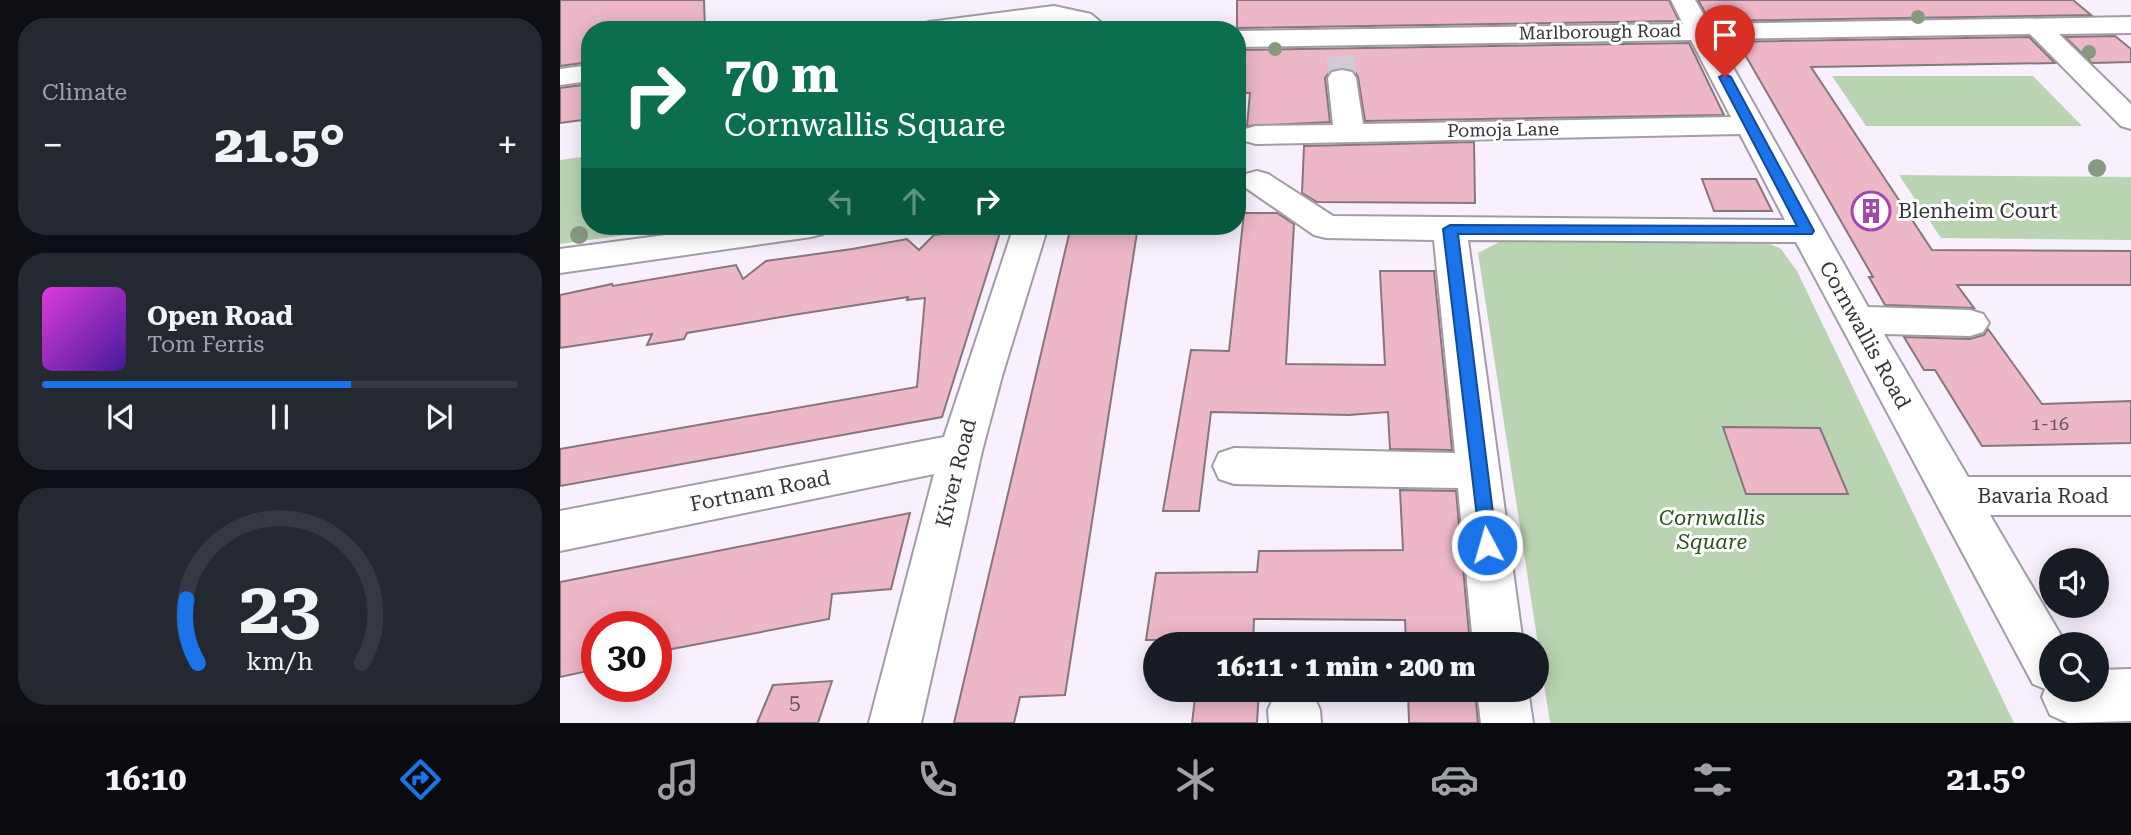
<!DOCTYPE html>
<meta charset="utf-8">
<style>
body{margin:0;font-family:"Roboto Serif",serif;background:#242831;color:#f1f3f6;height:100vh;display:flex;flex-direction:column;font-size:26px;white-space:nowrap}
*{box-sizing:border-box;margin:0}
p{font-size:23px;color:#9ea1a6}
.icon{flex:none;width:38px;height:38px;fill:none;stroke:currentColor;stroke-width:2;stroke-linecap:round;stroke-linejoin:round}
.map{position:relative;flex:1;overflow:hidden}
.side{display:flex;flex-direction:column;gap:18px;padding:18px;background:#0d0f14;width:560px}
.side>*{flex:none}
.banner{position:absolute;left:21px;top:21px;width:665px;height:214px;border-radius:28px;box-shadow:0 4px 18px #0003;background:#0b6e4f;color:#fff;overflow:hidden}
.tools{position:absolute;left:1479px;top:548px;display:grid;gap:14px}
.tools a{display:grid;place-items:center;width:70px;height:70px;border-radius:50%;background:#171b24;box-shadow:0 4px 18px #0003;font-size:35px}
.speed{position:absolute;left:21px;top:611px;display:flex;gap:14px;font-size:35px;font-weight:700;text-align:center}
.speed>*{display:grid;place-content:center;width:91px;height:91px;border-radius:50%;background:#171b24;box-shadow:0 4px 18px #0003;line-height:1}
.speed .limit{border:10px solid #d22;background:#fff;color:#111}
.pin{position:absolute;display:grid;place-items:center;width:60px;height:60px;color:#fff;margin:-72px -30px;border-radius:50% 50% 50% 0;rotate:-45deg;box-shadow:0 0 7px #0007}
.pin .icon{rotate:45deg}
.me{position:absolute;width:77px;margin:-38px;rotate:354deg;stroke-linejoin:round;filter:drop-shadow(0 0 5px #0008)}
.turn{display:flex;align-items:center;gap:24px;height:147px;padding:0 28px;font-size:32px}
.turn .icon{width:91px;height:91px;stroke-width:2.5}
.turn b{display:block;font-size:49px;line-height:60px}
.lanes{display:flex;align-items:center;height:66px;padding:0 28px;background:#0003;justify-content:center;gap:35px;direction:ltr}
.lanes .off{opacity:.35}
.big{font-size:52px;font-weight:800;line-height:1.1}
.side .card{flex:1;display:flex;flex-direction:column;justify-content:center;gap:10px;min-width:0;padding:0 24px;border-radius:28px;background:#242831}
.side .dial{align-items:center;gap:0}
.dial svg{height:182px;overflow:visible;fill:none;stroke:#363941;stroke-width:7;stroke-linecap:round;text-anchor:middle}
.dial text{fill:#f1f3f6;stroke:none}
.song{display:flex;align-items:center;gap:21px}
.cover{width:84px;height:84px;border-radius:10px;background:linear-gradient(135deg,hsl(300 70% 55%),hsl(260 70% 35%))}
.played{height:7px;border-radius:4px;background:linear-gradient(90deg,#1a73e8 65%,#363941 65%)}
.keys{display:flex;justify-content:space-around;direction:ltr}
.heat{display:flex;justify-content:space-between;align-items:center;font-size:38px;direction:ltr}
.trip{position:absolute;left:583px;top:632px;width:406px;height:70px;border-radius:35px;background:#171b24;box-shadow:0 4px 18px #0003;font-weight:800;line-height:70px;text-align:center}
.tabs{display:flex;height:112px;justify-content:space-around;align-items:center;background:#090b0e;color:#9ea1a6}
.tabs .icon{width:49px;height:49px}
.tabs .on{color:#1a73e8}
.tabs b{font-size:32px;color:#f1f3f6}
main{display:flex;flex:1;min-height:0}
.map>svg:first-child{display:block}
.green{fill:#b8d4b0}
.building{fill:#edb7c8;stroke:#85777b;stroke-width:2}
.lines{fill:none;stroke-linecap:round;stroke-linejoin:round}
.minor-tunnel{stroke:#d1cbd6;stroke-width:28;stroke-dasharray:28 14;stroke-linecap:butt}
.minor-casing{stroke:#a29ca7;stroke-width:4}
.minor{fill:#fff;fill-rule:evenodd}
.tree{fill:#869a80}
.route{fill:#1a73e8;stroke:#114b97;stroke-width:2}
.labels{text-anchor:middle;stroke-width:6;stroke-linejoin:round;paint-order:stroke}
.far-street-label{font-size:18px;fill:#363438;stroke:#fff}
.number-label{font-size:18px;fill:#64555c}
.poi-label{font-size:21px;fill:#363438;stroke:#fff;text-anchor:start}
.street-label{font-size:21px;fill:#363438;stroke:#fff}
.park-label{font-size:21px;font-style:italic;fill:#29521a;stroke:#fff}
.near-number-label{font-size:21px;fill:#64555c}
</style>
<main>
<section class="side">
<div class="card"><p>Climate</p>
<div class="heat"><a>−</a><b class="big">21.5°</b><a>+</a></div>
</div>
<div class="card">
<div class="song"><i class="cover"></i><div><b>Open Road</b><p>Tom Ferris</p></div></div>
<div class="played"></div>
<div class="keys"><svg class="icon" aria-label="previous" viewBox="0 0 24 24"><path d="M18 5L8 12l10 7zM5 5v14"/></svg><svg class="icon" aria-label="pause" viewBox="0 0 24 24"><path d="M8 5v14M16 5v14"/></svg><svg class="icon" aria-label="next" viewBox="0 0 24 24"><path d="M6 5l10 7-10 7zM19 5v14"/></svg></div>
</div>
<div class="card dial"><svg viewBox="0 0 100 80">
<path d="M14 69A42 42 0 1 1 86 69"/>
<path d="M14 69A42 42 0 0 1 9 41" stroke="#1a73e8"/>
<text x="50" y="56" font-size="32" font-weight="700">23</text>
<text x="50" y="72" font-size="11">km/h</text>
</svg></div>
</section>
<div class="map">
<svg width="1571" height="723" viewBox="0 0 1571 723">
<rect width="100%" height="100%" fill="#f8f1fd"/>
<g class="green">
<polygon points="1272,76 1473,76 1522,126 1306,126"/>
<polygon points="30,156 30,226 131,226 0,244 0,160"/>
<polygon points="1339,175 1571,177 1571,240 1381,238"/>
<polygon points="945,239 1206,242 1221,249 1237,271 1454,723 990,723 918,253"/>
</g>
<g class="building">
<polygon points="0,0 144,0 145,30 30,30 30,62 0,66"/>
<polygon points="677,0 1109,0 1119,21 677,28"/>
<polygon points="1138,0 1513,0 1531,15 1150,21"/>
<polygon points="1555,36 1571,49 1571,62 1532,63 1505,37"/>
<polygon points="1469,37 1495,63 1251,67 1372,250 1571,251 1571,285 1397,285 1414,308 1325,305 1309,277 1313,277 1183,51 1170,57 1161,42"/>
<polygon points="1129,43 1164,115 805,121 798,77 793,69 781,67 770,71 765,78 770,122 687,126 690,93 677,93 677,50"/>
<polygon points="30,84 30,119 0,123 0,88"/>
<polygon points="914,142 915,203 757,202 742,193 744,146"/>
<polygon points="1142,179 1196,179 1212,211 1154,211"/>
<polygon points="684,213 717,213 734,224 726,364 825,365 820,271 874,271 892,450 830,449 828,412 789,415 651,412 639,511 603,511 631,350 669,351"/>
<polygon points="442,226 382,417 0,486 0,449 357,387 365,298 347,300 348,297 233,315 127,333 124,339 87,345 92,334 0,348 0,295 52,284 53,286 176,265 183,279 206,261 292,249 347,239 359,250 374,235"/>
<polygon points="511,226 578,226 505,695 460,697 454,723 394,723"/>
<polygon points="1428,329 1482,404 1571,401 1571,443 1422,446 1375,370 1364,370 1344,337 1410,339 1424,335"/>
<polygon points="1163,427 1260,428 1288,494 1186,494"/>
<polygon points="840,490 896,491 910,644 846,644 845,620 694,619 693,644 641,644 641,640 586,640 596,573 697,572 699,551 843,550"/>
<polygon points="350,513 331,589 272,594 269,619 96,652 96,626 37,626 37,643 28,671 0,677 0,582"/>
<polygon points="272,681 258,723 197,723 213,685"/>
<polygon points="636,690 699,690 697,723 632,723"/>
<polygon points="848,690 915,690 918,723 849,723"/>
</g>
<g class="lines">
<polyline class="minor-tunnel" points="781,56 782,78"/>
<defs>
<g id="minor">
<polygon points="1111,0 1135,0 1149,24 1571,17 1571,33 1499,34 1571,104 1571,129 1561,126 1470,34 1157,39 1308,307 1410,310 1423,314 1429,323 1423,332 1410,336 1324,334 1408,477 1571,477 1571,515 1430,515 1506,644 1491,644 1491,690 1536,690 1536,670 1571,669 1571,721 1508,723 1490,715 1482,697 1485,689 1473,684 1236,242 908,240 963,644 913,644 898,488 674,484 659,479 653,466 659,453 674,448 895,453 874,240 766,238 754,235 686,188 681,181 686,174 697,171 708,174 773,216 1225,220 1180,134 696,144 685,141 681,135 685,129 696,126 773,125 768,78 772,72 782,70 792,72 796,78 803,124 1171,117 1131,40 677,47 677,31 1123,24"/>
<polygon points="494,6 531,14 550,30 521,30 509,23 494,22 431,30 356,30 360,25 369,22"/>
<polygon points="30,65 30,81 0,85 0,69"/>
<polygon points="173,226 268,226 263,234 251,237 0,273 0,249"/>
<polygon points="454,226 488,226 442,376 422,451 361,723 309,723 374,474 0,551 0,511 384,437"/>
<polygon points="721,690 752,692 760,710 761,723 709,723 708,710 716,692"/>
<polygon points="917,690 968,690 973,723 921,723"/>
</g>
</defs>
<use href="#minor" class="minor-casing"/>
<use href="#minor" class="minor"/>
</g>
<g class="tree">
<circle cx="1358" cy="17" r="7"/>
<circle cx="715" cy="49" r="7"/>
<circle cx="1529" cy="52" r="7"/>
<circle cx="1537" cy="168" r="9"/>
<circle cx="19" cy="235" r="9"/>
</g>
<polygon class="route" points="1165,74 1171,77 1254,231 1252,234 898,234 937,545 934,551 927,554 921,551 883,229 890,225 1237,226 1159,77"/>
<defs>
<symbol id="building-ring" viewBox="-11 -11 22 22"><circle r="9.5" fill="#fff" stroke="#a547b1" stroke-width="1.5"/><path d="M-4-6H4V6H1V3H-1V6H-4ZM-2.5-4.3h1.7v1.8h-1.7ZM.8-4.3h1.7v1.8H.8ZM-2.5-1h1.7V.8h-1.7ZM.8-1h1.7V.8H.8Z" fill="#a547b1"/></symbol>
</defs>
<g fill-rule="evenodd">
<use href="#building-ring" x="1289" y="189" width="44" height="44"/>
</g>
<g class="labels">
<g class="far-street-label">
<text transform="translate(1040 32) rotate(-1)" y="6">Marlborough Road</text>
<text transform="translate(943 130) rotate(-1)" y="6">Pomoja Lane</text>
</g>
<g class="number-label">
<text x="1490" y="430">1-16</text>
</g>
<g class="poi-label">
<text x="1338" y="218">Blenheim Court</text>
</g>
<g class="street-label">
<text transform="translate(1305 335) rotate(61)" y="7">Cornwallis Road</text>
<text transform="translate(396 473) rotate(-76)" y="7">Kiver Road</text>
<text transform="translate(200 491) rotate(-11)" y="7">Fortnam Road</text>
<text x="1483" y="503">Bavaria Road</text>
</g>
<g class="park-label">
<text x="1152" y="525">Cornwallis<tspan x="1152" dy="24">Square</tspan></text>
</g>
<g class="near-number-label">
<text x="235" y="709">5</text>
</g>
</g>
</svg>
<div class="tools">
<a><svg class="icon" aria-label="sound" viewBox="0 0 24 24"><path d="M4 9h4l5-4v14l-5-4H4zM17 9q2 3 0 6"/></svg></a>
<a><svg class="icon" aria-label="search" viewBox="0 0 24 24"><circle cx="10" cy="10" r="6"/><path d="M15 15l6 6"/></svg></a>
</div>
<div class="speed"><div class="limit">30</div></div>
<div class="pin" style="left:1165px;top:77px;background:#d93025"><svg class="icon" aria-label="arrive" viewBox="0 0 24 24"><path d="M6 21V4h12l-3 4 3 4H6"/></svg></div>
<svg class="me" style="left:927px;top:545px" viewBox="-20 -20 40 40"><circle r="17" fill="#1a73e8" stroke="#fff" stroke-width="3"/><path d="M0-11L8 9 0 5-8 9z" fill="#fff"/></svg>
<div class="trip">16:11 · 1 min · 200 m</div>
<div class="banner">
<div class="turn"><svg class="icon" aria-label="right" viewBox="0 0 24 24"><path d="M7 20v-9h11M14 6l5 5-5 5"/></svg><div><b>70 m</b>Cornwallis Square</div></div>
<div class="lanes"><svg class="icon off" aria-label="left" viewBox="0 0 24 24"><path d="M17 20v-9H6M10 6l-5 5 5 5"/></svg><svg class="icon off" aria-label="ahead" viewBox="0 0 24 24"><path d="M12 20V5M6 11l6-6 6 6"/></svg><svg class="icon" aria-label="right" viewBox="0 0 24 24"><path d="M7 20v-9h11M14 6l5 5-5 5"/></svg></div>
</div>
</div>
</main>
<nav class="tabs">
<b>16:10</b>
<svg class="icon on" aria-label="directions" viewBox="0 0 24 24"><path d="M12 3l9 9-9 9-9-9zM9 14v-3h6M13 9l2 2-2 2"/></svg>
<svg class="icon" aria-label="music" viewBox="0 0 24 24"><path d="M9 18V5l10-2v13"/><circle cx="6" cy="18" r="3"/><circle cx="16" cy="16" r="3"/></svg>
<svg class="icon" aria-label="phone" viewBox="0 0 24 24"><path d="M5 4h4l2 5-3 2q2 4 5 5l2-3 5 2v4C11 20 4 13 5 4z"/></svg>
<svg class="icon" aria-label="climate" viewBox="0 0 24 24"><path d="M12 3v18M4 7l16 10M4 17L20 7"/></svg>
<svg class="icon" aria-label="car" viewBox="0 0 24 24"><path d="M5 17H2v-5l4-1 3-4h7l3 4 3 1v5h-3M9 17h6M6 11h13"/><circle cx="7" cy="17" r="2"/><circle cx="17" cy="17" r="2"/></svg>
<svg class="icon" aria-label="filters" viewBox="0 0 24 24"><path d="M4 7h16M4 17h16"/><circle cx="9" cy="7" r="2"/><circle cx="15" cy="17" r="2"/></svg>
<b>21.5°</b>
</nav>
